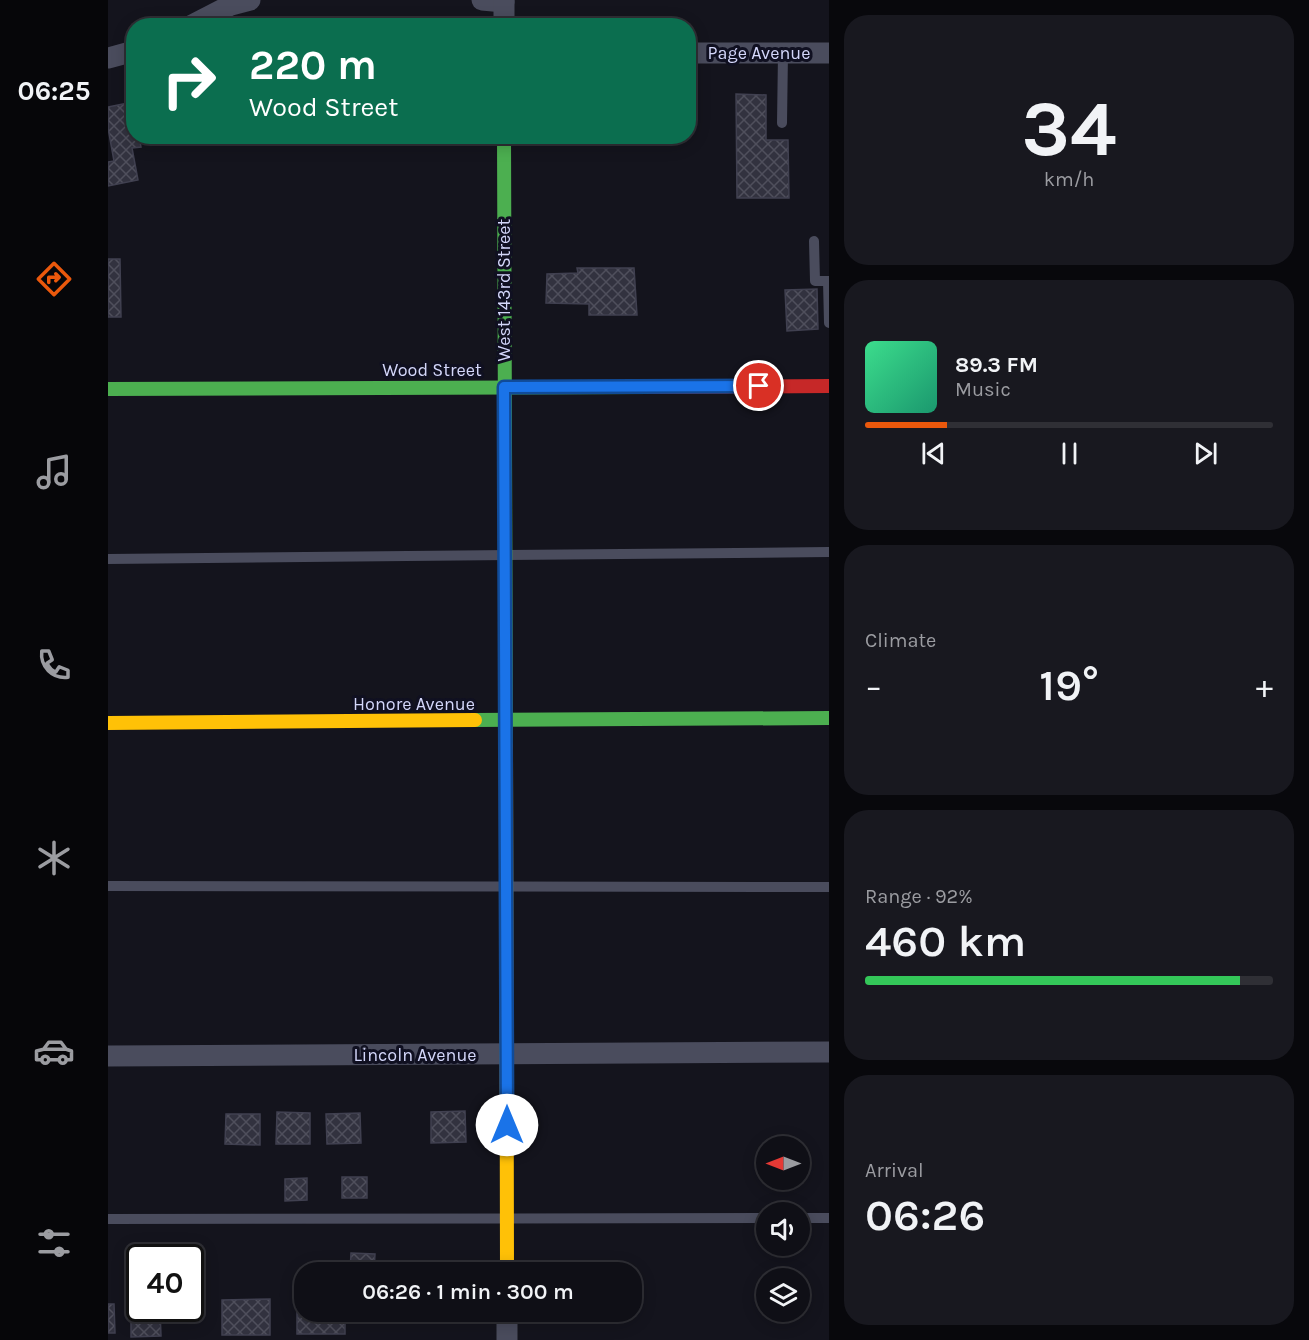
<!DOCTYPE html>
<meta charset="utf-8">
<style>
body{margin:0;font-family:Karla,sans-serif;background:#18181f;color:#f1f3f6;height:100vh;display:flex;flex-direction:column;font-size:22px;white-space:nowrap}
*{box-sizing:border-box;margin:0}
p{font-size:20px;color:#9b9ca1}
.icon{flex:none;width:33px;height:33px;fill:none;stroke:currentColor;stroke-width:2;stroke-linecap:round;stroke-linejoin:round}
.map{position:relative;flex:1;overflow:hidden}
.sheet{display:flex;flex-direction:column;gap:15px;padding:15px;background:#08080c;width:480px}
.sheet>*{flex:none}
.hud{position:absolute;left:18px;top:18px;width:570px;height:126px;border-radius:24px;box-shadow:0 3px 15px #0003,0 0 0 2px #2f2f35;background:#0b6e4f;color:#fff;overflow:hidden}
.needle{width:39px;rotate:270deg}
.controls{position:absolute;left:648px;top:1136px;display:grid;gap:12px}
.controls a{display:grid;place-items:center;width:54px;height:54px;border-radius:50%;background:#0f0f16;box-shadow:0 3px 15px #0003,0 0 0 2px #2f2f35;font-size:30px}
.speed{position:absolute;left:18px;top:1244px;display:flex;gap:12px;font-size:30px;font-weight:700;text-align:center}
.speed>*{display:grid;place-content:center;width:78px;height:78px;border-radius:50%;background:#0f0f16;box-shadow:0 3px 15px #0003,0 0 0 2px #2f2f35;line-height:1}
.speed .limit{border:3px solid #111;border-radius:9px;background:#fff;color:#111}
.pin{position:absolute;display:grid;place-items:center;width:51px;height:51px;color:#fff;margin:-26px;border:3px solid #fff;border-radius:50%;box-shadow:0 2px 6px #0007}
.me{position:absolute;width:66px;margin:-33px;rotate:0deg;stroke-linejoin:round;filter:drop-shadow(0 0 4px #0008)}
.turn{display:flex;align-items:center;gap:21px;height:126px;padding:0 24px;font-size:27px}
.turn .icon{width:78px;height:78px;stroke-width:2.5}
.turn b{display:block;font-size:42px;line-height:51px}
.big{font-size:45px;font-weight:600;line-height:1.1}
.sheet .tile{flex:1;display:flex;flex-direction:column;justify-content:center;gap:9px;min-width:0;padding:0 21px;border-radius:24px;background:#18181f}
.sheet .dial{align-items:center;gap:0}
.dial b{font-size:78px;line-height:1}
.song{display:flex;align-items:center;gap:18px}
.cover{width:72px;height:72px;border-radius:9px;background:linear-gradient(135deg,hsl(150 70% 55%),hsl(160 70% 35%))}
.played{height:6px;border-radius:3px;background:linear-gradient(90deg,#ea580c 20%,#2f2f35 20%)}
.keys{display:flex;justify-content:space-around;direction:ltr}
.heat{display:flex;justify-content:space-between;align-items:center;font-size:33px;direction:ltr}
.charge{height:9px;border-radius:4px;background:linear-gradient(90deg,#34c759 92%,#2f2f35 0)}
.trip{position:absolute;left:186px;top:1262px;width:348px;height:60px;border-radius:24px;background:#0f0f16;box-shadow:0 3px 15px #0003,0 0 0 2px #2f2f35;font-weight:600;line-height:60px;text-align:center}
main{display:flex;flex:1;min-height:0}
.tabs{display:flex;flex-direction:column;width:108px;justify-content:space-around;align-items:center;background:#060609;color:#9b9ca1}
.tabs .icon{width:42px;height:42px}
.tabs .selected{color:#ea580c}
.tabs b{font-size:27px;color:#f1f3f6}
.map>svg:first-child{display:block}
.building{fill:url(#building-cross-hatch);stroke:#404050;stroke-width:1.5}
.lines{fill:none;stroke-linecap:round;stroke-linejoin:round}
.lane{stroke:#4a4c5d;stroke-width:10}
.street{stroke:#4a4c5d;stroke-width:21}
.fast{stroke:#4caf50;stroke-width:14}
.slow{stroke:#ffc107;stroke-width:14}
.jam{stroke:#c62828;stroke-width:14}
.route-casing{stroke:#114b97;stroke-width:15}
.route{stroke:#1a73e8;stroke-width:10}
.labels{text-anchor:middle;stroke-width:6;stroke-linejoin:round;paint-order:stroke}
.street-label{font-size:18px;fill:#d4d7fa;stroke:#101021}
</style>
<main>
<nav class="tabs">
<b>06:25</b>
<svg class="icon selected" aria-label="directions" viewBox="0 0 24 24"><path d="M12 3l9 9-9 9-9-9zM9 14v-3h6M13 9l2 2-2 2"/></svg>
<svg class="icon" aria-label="music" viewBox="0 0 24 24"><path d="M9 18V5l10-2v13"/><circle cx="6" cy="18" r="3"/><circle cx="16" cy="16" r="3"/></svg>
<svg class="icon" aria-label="phone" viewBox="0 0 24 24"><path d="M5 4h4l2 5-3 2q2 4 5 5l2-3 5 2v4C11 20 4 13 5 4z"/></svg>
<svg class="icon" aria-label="climate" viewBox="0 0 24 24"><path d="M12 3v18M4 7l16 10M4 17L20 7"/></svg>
<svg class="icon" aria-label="car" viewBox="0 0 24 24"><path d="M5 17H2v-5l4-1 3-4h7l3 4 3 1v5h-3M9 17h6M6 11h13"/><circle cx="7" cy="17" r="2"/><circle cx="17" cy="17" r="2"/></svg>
<svg class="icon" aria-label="filters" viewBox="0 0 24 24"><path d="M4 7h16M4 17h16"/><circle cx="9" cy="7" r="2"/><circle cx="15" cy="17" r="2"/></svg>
</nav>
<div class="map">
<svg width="721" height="1340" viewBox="0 0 721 1340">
<defs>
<pattern id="building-cross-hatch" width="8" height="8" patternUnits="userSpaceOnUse" patternTransform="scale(1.5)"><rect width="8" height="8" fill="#32323f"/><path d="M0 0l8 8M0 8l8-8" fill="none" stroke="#4f4f5c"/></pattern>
</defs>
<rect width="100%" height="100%" fill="#14141d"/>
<g class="building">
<polygon points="628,94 658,95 658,140 680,140 681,198 629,198"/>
<polygon points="25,102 26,136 31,136 33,147 24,148 30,180 0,186 0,162 6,161 0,128 0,107"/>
<polygon points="0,259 12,259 13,317 0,317"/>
<polygon points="469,268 526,268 529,315 481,315 481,304 438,303 439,274 470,273"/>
<polygon points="709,289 710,329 679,331 677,290"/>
<polygon points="357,1111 358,1142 323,1143 323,1112"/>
<polygon points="169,1112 202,1113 202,1144 168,1144"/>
<polygon points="252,1113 253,1143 219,1144 218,1114"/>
<polygon points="118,1114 152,1114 152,1145 117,1144"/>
<rect x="234" y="1177" width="25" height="21"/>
<polygon points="199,1178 199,1200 177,1201 177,1179"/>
<polygon points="243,1253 267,1254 266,1272 242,1272"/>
<polygon points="162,1299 162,1335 114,1335 114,1300"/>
<polygon points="189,1300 196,1300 196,1311 237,1311 237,1334 189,1334"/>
<polygon points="0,1304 6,1304 7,1333 0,1333"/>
<polygon points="23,1305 32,1305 32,1308 52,1308 53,1336 23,1337"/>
</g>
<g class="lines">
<g class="lane">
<polyline points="674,123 675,53"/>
<polyline points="706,241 707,281 720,281 721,323"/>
<polyline points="0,559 721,552"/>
<polyline points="0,886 721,887"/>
<polyline points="692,1218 721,1218"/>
<polyline points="0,1219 658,1218"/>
</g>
<g class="street">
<polyline points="374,0 396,2"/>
<polyline points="396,0 396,26"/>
<polyline points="82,26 123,5 142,0"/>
<polyline points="580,53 721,53"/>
<polyline points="0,58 26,51"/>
<polyline points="0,1056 721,1052"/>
<polyline points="399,1311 399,1340"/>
</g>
<g class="fast">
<polyline points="396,136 398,746"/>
<polyline points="0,389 543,387"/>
<polyline points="367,720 721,718"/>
</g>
<g class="slow">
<polyline points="0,723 367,720"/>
<polyline points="398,746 399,1272"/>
</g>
<polyline class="jam" points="543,387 721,386"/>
</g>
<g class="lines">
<defs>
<polyline id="route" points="399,1125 396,387 651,386"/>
</defs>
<use href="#route" class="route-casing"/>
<use href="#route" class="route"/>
</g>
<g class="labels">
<g class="street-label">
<text x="651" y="59">Page Avenue</text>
<text transform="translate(396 290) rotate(-90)" y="6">West 143rd Street</text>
<text x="324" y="376">Wood Street</text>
<text x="306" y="710">Honore Avenue</text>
<text x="307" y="1061">Lincoln Avenue</text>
</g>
</g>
</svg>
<div class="controls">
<a><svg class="needle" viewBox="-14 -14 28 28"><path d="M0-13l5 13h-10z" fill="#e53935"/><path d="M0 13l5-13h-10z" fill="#9b9ca1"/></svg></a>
<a><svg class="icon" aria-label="sound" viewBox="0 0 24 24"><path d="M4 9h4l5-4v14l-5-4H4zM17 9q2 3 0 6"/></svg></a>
<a><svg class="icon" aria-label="layers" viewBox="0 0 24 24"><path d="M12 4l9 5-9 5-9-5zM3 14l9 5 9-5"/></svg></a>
</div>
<div class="speed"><div class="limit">40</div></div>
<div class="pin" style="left:651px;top:386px;background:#d93025"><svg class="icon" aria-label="arrive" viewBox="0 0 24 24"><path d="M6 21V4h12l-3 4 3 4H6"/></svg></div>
<svg class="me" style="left:399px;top:1125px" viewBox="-20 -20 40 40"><circle r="19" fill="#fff"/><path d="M0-13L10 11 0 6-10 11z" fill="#1a73e8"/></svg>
<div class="trip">06:26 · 1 min · 300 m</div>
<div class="hud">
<div class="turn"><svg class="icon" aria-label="right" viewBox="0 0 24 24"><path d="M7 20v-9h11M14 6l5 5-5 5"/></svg><div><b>220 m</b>Wood Street</div></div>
</div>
</div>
<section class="sheet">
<div class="tile dial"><b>34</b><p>km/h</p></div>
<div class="tile">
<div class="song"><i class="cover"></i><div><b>89.3 FM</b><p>Music</p></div></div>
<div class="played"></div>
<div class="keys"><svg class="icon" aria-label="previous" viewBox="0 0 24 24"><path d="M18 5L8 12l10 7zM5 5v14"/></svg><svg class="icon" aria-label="pause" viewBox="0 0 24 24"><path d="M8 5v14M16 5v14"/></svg><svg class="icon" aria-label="next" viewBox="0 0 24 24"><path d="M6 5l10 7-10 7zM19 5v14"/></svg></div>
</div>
<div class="tile"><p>Climate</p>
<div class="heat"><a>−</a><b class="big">19°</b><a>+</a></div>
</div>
<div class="tile"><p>Range · 92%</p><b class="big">460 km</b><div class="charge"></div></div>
<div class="tile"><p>Arrival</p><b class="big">06:26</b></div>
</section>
</main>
